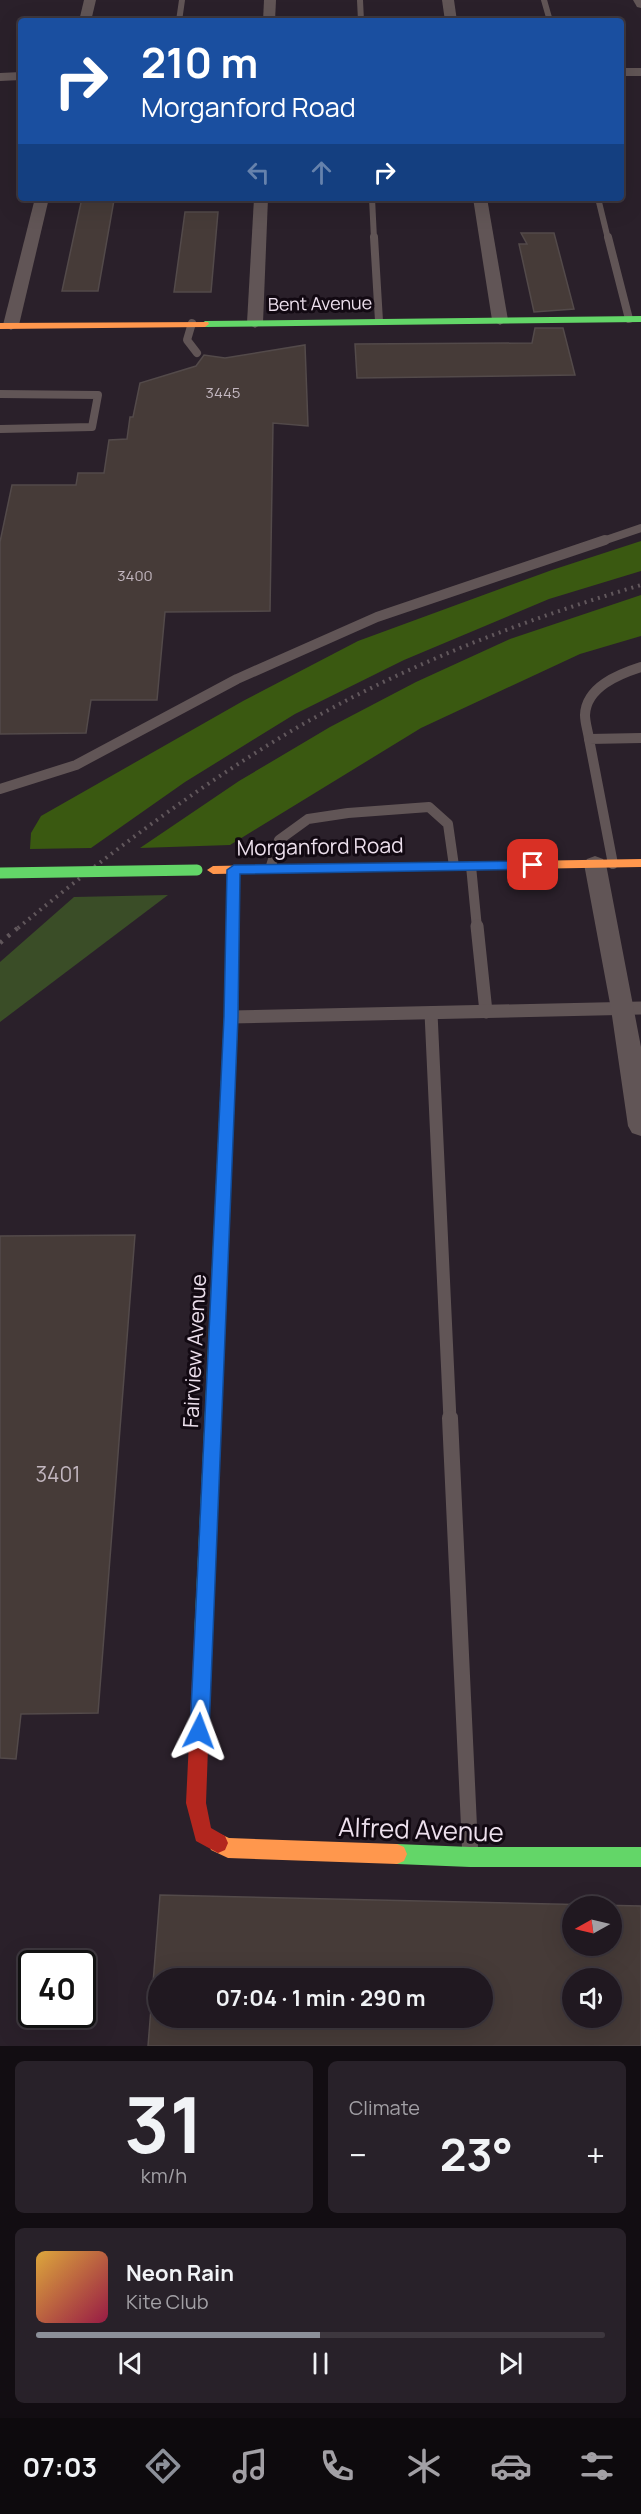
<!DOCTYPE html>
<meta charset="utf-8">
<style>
body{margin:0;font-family:Manrope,sans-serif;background:#282129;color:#f1f3f6;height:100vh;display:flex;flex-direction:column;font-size:22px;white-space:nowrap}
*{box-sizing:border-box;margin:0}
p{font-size:20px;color:#a2a0a5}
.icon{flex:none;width:33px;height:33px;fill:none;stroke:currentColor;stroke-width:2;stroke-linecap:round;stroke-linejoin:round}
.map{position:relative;height:2046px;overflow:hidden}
.panel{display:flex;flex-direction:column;gap:15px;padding:15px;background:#120d12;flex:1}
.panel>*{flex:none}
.hud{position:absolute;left:18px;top:18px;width:606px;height:183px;border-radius:6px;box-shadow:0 6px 24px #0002,0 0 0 2px #3d373e;background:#1a4fa0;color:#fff;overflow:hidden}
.needle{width:39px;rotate:262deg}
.fabs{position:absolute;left:562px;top:1896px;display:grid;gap:12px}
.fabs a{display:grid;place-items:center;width:60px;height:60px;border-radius:50%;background:#201820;box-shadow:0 6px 24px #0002,0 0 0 2px #3d373e;font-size:30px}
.speed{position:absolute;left:18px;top:1950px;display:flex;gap:12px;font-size:30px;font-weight:700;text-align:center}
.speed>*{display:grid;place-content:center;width:78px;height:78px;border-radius:50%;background:#201820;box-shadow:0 6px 24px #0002,0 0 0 2px #3d373e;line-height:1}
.speed .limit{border:3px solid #111;border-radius:9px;background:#fff;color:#111}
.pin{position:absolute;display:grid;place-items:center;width:51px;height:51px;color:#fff;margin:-26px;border-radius:12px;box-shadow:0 3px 9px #0006}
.me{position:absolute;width:66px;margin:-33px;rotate:3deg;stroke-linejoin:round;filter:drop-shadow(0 0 4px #0008)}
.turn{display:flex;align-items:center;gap:21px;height:126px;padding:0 24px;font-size:27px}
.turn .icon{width:78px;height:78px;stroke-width:2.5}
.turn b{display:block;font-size:42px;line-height:51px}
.lanes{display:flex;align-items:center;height:57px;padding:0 24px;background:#0003;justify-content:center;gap:30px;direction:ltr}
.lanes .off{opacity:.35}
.big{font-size:45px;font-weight:700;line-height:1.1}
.panel .card{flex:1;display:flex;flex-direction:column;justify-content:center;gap:9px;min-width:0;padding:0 21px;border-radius:9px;background:#282129}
.panel .dial{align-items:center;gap:0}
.dial b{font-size:78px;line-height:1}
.song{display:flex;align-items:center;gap:18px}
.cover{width:72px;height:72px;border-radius:9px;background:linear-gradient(135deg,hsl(40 70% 55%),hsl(340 70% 35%))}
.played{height:6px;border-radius:3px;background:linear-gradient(90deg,#8c9099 50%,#3d373e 50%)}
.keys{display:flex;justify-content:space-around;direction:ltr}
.heat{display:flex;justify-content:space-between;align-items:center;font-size:33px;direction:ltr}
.panel .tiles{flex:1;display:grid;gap:15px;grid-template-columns:1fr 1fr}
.card:last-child{grid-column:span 2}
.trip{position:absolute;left:148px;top:1968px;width:345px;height:60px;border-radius:30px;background:#201820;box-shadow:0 6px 24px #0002,0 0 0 2px #3d373e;font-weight:700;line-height:60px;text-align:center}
.dock{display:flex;height:96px;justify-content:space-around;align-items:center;background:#0d0a0d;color:#a2a0a5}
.dock .icon{width:42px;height:42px}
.dock .on{color:#8c9099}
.dock b{font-size:27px;color:#f1f3f6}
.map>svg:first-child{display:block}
.green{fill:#3a4d27}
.forest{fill:#3a5911}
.building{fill:#463b38;stroke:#534a4a;stroke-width:1.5;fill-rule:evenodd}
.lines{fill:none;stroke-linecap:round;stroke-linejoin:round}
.lane-far4{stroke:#615556;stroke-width:6}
.lane-far3{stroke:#615556;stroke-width:8}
.lane-far2{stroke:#615556;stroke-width:10}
.lane-far1{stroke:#615556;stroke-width:13}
.lane{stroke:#615556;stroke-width:16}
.street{fill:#615556;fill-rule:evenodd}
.fast{fill:#63d668;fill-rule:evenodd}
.slow{fill:#ff974d;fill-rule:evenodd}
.jam{fill:#b3261e;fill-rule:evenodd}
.rail-far1{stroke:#61575c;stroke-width:4;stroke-dasharray:2 5;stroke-linecap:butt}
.rail{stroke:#61575c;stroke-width:4.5;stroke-dasharray:3 7;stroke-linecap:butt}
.fast-bridge{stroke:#63d668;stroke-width:11}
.route{fill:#1a73e8;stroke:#114b97;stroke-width:1.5}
.labels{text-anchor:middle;stroke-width:6;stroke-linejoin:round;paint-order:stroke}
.far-number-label{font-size:15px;fill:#c3b7c0}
.far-street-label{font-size:18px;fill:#ede0ed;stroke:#120912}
.street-label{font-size:21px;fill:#ede0ed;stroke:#120912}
.near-number-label{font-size:21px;fill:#c3b7c0}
.near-street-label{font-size:26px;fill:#ede0ed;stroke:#120912}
</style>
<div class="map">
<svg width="641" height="2046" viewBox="0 0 641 2046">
<rect width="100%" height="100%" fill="#2a202a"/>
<polygon class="green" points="168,895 0,1022 0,962 74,897"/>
<g class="forest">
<polygon points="641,541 641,571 549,599 404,660 295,714 185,782 91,848 30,849 31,833 41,816 243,701 358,641 552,570"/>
<polygon points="641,595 641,636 580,654 421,728 230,845 140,848 239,781 330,727 416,682 510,639"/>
</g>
<g class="building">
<polygon points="82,198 113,198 114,200 98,291 62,291"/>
<polygon points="185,212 218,212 211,292 174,292"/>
<polygon points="521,233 554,233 574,309 534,312 519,244 527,244"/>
<polygon points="535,328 563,328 575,375 357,378 355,344 532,343"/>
<polygon points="305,345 308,426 273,423 270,611 165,612 157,700 91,700 86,733 0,734 0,542 12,485 76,485 78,473 104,473 109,440 127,439 130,417 133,417 140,383 196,366 204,355 225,358"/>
<polygon points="135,1235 98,1713 21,1714 16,1759 0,1758 0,1236"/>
<path d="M160 1895 641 1906V2046H148ZM573 1906H612V1946H573ZM159 1978H483V2018H159ZM573 1978H612V2018H573Z"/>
</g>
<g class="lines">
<g class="lane-far4">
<polyline points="360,0 361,21"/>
<polyline points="544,0 550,21"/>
<polyline points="179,21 182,0"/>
<polyline points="372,198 374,239"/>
<polyline points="598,198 608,239"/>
</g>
<g class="lane-far3">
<polyline points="374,237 379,321"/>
<polyline points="608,237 629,319"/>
<polyline points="192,323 187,340 197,353"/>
<polyline points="0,394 98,395 92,427 0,429"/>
<polyline points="600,542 641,528"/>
</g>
<g class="lane-far2">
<path d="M589 739C588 731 585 723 585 715 586 687 619 674 641 667"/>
<polyline points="0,789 76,765 237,679 377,617 605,540"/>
<polyline points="613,864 589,739 641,738"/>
<polyline points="471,866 477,928"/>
<polyline points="270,869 279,840 308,819 348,813 429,807 448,824 454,866"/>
</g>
<g class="lane-far1">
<polyline points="477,926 486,1012"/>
<polyline points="431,1013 450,1420"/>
<polyline points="231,1017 641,1008"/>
</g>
<polyline class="lane" points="450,1418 470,1848"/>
<g class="street">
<polygon points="84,0 96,0 91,21 79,21"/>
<polygon points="264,0 276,0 275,21 263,21"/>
<polygon points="442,0 454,0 457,21 445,21"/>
<polygon points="633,0 641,0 641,8 637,7"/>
<rect x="621" y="68" width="20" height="8"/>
<polygon points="21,72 21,80 0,81 0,73"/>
<polygon points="35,198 49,198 19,325 11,330 3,325"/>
<polygon points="254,198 268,198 263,323 255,328 247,323"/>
<polygon points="473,198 487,198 508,320 500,325 492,320"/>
<polygon points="595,856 603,859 606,864 641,1047 641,1136 632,1133 628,1126 611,1009 584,864 587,859"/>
</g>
<g class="fast">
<polygon points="641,316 641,322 205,327 201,324 205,321"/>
<polygon points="234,866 240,870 238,1017 212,1638 209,1644 203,1647 197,1644 194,1638 224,1017 228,870"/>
<polygon points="397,1844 470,1847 641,1847 641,1867 470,1867 397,1864 390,1861 387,1854 390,1847"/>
</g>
<g class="slow">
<polygon points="208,322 209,324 205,327 0,329 0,323"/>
<polygon points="641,859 641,867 213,874 207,870 213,866"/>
<polygon points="218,1833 229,1838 397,1844 404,1847 407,1854 404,1861 397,1864 228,1858 211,1850 208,1843 211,1836"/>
</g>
<polygon class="jam" points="203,1629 209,1632 212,1638 206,1803 211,1828 225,1836 228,1843 225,1850 218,1853 196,1841 186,1803 194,1638 197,1632"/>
<path class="rail-far1" d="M18 928C107 855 199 785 298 727 405 665 523 620 641 585"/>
<polyline class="rail" points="0,943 20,926"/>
<polyline class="fast-bridge" points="0,873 197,870"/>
</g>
<polygon class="route" points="533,861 539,865 533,869 240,874 238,1017 209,1731 206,1738 199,1741 193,1738 190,1731 224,1017 227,870 234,865"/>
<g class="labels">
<g class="far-number-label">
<text x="223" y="398">3445</text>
<text x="135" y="581">3400</text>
</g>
<g class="far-street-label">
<text transform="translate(320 304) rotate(-1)" y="6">Bent Avenue</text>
</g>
<g class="street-label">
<text transform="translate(320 847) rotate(-1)" y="7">Morganford Road</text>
<text transform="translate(195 1351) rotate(-87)" y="7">Fairview Avenue</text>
</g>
<g class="near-number-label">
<text x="58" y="1482">3401</text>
</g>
<g class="near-street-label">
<text transform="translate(421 1830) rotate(2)" y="9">Alfred Avenue</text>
</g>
</g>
</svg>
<div class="fabs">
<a><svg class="needle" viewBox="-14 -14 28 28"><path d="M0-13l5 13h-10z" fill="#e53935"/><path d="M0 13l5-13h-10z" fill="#a2a0a5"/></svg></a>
<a><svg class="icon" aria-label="sound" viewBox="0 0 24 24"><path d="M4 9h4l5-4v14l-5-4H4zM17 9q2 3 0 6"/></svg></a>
</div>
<div class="speed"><div class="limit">40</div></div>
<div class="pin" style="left:533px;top:865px;background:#d93025"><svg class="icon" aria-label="arrive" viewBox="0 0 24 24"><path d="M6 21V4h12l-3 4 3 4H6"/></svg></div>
<svg class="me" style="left:199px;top:1731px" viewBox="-20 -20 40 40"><path d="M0-17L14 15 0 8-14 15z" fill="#1a73e8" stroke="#fff" stroke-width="4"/></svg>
<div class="trip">07:04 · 1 min · 290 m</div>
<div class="hud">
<div class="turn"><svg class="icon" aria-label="right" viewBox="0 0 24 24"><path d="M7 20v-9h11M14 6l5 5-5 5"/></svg><div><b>210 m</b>Morganford Road</div></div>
<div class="lanes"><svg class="icon off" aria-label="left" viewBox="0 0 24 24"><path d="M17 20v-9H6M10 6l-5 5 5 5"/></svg><svg class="icon off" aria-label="ahead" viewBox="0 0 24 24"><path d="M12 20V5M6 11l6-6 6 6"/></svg><svg class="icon" aria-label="right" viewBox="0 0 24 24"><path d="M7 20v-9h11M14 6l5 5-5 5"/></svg></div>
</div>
</div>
<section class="panel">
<div class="tiles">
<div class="card dial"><b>31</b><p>km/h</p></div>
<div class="card"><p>Climate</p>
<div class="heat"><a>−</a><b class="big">23°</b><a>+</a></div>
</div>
<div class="card">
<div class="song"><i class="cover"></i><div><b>Neon Rain</b><p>Kite Club</p></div></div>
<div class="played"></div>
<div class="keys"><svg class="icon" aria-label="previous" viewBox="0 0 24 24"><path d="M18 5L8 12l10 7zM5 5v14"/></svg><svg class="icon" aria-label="pause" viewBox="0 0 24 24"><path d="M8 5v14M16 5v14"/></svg><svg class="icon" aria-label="next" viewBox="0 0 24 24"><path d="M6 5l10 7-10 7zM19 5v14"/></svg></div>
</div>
</div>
</section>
<nav class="dock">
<b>07:03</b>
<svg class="icon on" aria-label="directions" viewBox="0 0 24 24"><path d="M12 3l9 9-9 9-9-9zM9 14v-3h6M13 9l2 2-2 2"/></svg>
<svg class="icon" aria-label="music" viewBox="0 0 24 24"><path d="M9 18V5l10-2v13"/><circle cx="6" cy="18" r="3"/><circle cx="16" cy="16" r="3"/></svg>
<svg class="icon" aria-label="phone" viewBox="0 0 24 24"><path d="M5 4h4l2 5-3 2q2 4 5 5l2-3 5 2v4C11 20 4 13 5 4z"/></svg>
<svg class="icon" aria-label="climate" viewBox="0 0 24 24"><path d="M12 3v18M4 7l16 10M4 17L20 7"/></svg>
<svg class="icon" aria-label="car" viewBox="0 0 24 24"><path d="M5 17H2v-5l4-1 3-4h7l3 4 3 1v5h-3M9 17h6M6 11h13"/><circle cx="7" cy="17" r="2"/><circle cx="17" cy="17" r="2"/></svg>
<svg class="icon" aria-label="filters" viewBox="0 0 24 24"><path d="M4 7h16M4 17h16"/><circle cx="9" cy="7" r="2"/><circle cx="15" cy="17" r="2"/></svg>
</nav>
